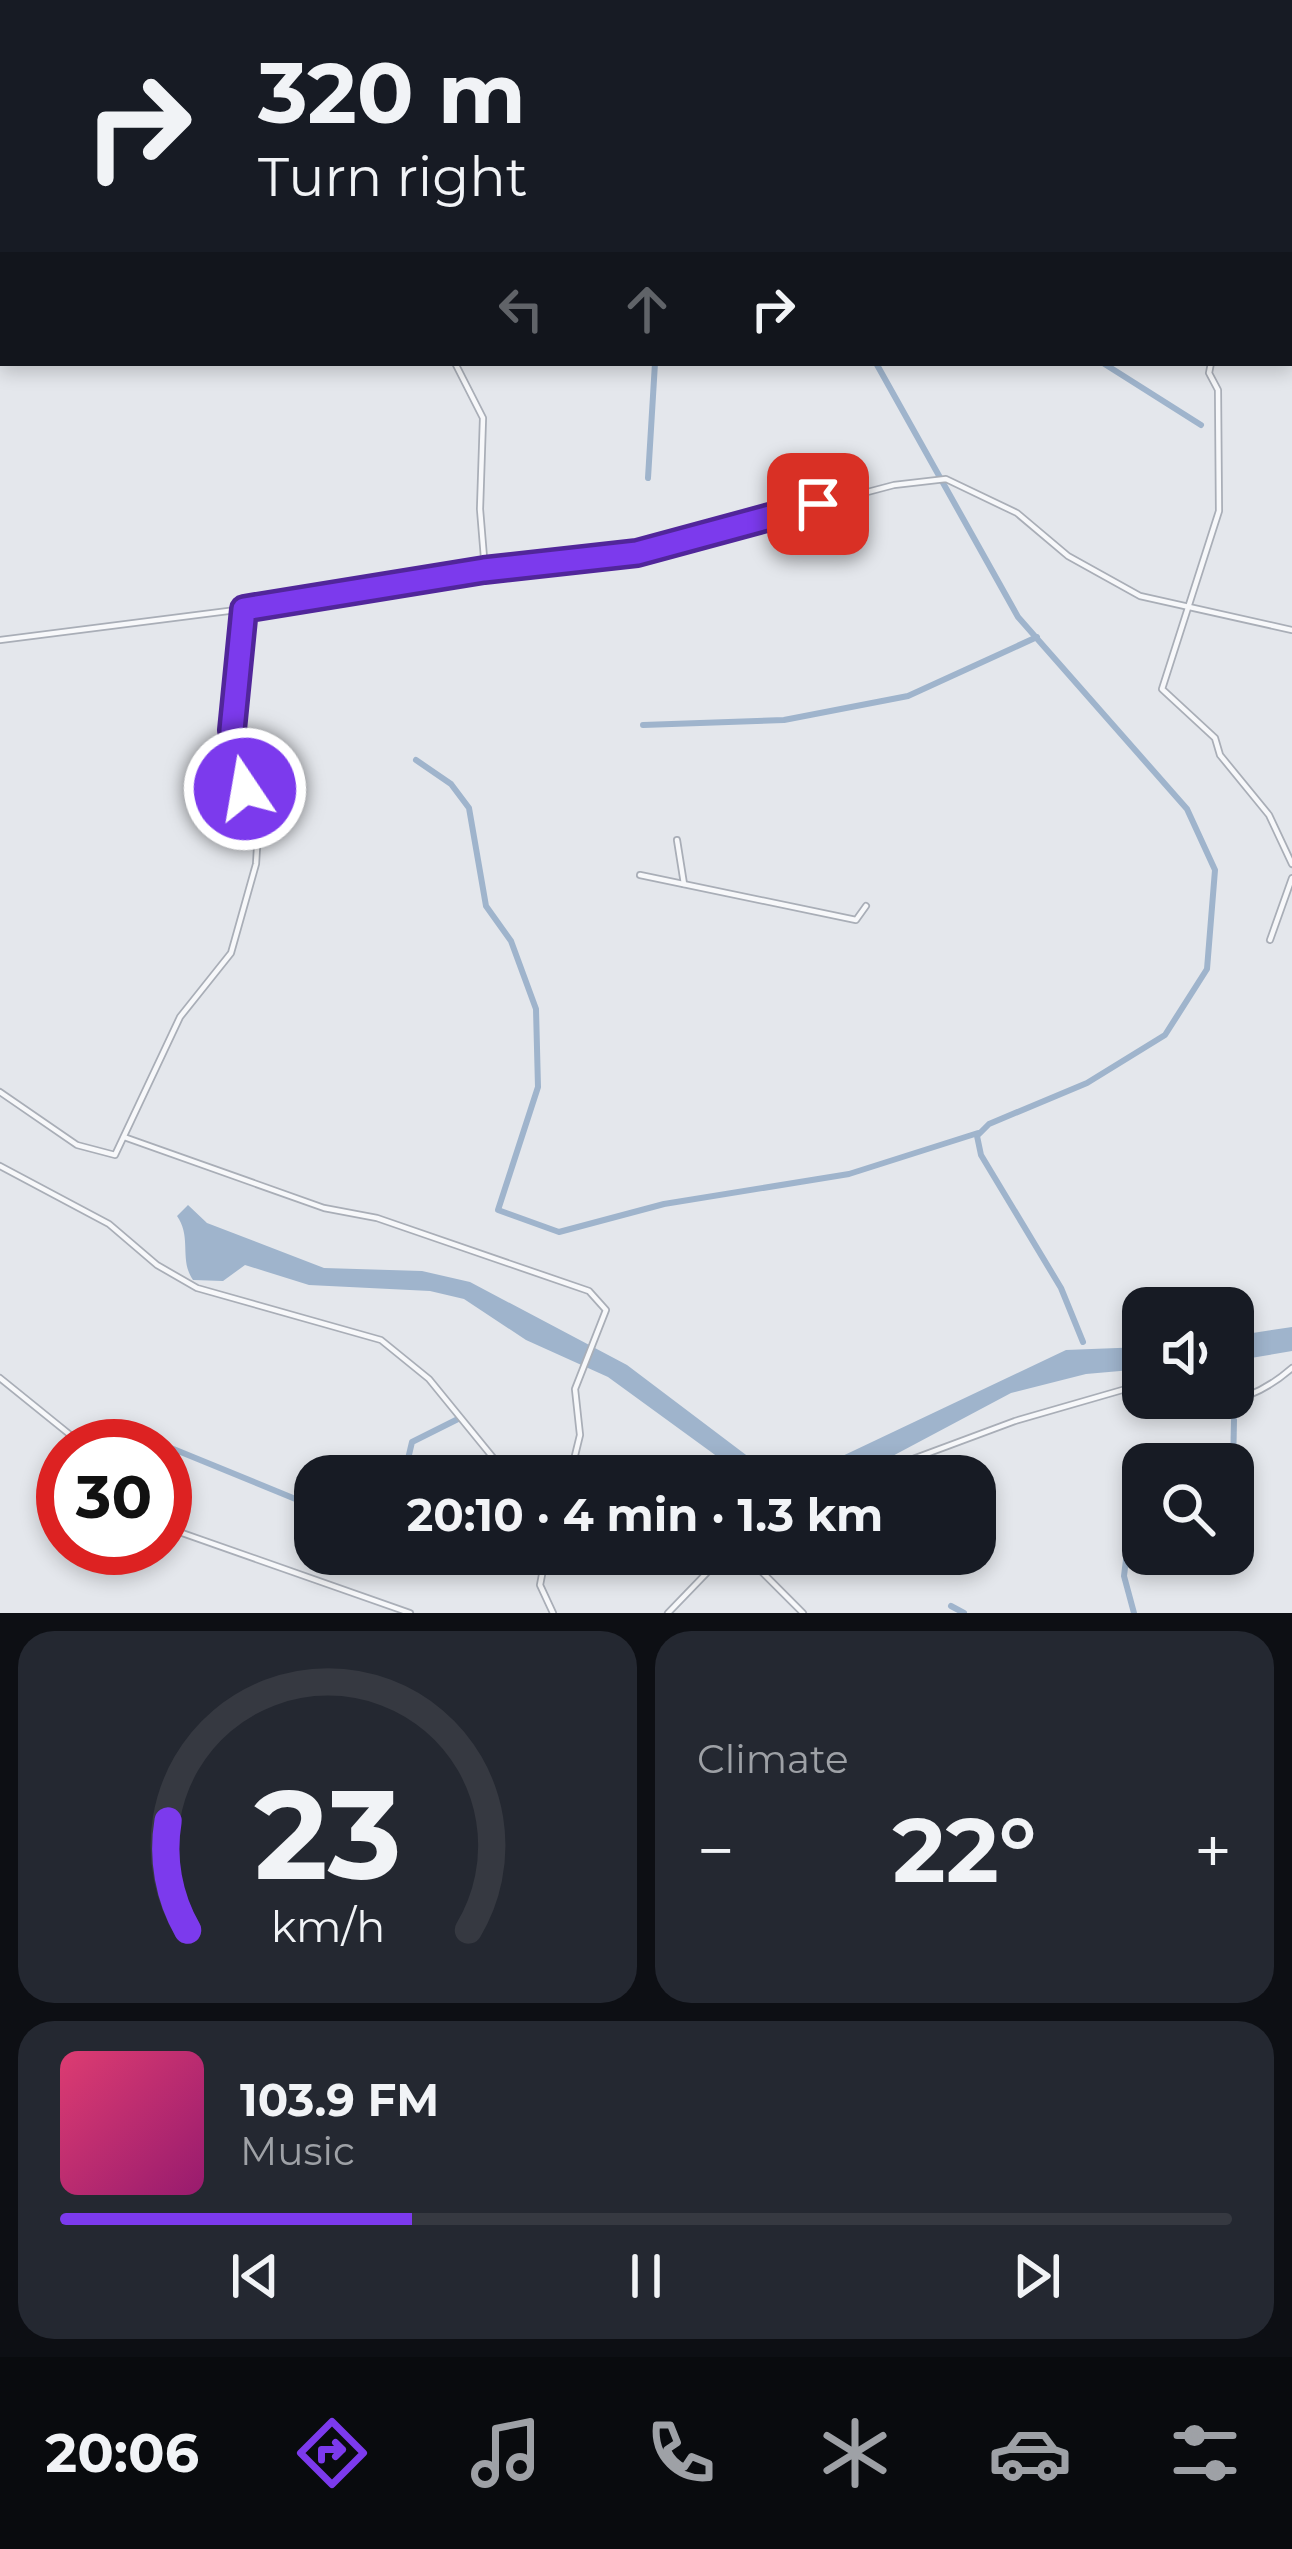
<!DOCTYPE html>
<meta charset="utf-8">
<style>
body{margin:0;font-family:Montserrat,sans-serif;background:#242831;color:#f1f3f6;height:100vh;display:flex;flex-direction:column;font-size:45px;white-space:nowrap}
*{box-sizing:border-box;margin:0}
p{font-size:39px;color:#9ea1a6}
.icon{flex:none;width:66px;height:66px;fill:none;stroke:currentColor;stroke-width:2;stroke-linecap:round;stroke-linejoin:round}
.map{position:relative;height:1613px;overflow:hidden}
.panel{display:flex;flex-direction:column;gap:18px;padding:18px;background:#0d0f14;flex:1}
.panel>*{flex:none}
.hud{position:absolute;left:0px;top:0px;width:1293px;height:366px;box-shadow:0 6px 18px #0003;background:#171b24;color:#f1f3f6;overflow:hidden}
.controls{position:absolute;left:1122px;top:1287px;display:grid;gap:24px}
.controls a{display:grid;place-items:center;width:132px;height:132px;border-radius:24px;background:#171b24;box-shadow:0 6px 18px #0003;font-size:60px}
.speed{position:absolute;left:36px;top:1419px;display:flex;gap:24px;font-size:60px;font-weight:700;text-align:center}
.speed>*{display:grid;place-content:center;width:156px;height:156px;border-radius:50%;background:#171b24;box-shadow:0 6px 18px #0003;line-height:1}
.speed .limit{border:18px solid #d22;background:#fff;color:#111}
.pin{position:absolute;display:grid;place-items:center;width:102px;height:102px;color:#fff;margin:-51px;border-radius:24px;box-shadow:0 6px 18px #0006}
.me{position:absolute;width:132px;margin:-66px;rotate:348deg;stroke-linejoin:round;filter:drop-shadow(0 0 9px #0008)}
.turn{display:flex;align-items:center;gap:42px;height:252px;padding:0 60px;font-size:54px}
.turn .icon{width:156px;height:156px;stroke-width:2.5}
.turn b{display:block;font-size:84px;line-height:102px}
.lanes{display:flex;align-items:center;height:114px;padding:0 60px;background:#0003;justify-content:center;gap:60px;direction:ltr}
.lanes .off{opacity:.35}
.big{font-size:90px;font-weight:700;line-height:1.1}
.panel .widget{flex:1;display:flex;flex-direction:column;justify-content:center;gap:18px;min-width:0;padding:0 42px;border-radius:36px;background:#242831}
.panel .dial{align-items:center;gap:0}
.dial svg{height:312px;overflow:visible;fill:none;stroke:#363941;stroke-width:7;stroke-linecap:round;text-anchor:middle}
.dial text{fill:#f1f3f6;stroke:none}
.song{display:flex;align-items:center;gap:36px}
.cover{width:144px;height:144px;border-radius:18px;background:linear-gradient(135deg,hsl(340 70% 55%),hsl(320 70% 35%))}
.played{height:12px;border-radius:6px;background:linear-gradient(90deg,#7c3aed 30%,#363941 30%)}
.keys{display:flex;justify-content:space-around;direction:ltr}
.heat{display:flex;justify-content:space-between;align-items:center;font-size:66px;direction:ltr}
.panel .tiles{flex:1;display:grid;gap:18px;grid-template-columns:1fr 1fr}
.widget:last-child{grid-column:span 2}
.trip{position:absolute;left:294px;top:1455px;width:702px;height:120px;border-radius:36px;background:#171b24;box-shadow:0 6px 18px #0003;font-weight:700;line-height:120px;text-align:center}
.tab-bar{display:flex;height:192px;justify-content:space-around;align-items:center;background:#090b0e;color:#9ea1a6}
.tab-bar .icon{width:84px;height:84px}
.tab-bar .current{color:#7c3aed}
.tab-bar b{font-size:54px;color:#f1f3f6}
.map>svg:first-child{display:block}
.water{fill:#9fb4cc}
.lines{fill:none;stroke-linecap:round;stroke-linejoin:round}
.canal{stroke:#9fb4cc;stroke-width:6}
.minor-casing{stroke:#a9aeb7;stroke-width:8}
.trunk-casing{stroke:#8b94a3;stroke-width:15}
.minor{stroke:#f7f8fa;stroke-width:4.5}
.trunk{stroke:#fff;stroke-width:12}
.route-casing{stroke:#51269a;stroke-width:30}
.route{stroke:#7c3aed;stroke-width:21}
</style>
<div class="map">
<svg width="1292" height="1613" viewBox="0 0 1292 1613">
<rect width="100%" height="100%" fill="#e4e7ec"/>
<g class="water">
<path d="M188 1205 207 1223 324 1268 422 1271 470 1282 627 1365 758 1464 782 1472 815 1469 1066 1350 1143 1347V1369L1086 1374 1011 1393 855 1476H744L608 1377 526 1340 464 1299 430 1291 309 1285 245 1265 223 1281 193 1280C179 1260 192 1237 177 1216Z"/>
<polygon points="1292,1327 1292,1351 1233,1361 1233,1336"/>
</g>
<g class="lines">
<g class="canal">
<polyline points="541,0 543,3"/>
<polyline points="884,0 885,3"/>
<polyline points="0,186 3,185"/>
<polyline points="876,363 1018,617 1187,809 1215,870 1207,969 1165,1035 1087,1083 989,1124 977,1136 981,1155 1061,1288 1083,1342"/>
<polyline points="1103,363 1201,425"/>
<polyline points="648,478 655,363"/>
<polyline points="643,725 784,720 908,696 1037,637"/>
<polyline points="416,760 451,784 469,808 486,906 511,941 536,1009 538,1087 498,1210 559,1232 664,1204 849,1174 978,1133"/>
<polyline points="166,1446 315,1507"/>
<polyline points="1233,1469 1234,1420"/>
<polyline points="404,1476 412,1442 460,1418"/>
<polyline points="1233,1491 1244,1533 1233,1541"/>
<polyline points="951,1606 964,1613"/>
<polyline points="1134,1613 1124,1576 1128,1543 1143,1535"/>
</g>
<defs>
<g id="minor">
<polyline points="386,0 388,3"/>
<polyline points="1290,258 1292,259"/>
<polyline points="455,363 483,418 480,509 485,570"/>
<polyline points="1211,363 1209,373 1218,390 1219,511 1162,689 1215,738 1220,755 1269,815 1292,864"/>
<polyline points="0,640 244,609"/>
<polyline points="677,840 684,884"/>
<polyline points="640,875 856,920 866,906"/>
<polyline points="1270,940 1292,878"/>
<polyline points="0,1092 77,1145 115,1155 180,1017 231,953 256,864 258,831 232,730 244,609 485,570 637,553 894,485 946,479 1017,513 1068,556 1140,596 1292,630"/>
<polyline points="124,1137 324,1208 377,1218 589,1291 606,1310 575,1389 580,1435 570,1476"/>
<polyline points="0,1166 109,1224 157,1265 197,1288 381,1340 429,1379 508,1476"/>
<polyline points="0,1378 84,1446"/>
<path d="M1196 1398C1229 1411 1268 1389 1292 1368"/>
<polyline points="867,1476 1015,1421 1143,1384"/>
<polyline points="165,1527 410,1613"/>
<polyline points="546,1554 540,1585 553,1613"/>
<polyline points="744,1554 803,1613"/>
<polyline points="668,1613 725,1554"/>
</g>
<g id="trunk">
<polyline points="1043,0 1047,3"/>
<polyline points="1290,143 1292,144"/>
</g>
</defs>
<use href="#minor" class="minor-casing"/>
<use href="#trunk" class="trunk-casing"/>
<use href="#minor" class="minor"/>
<use href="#trunk" class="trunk"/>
</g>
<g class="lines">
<defs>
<polyline id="route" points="245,789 232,730 244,609 484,570 637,553 818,504"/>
</defs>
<use href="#route" class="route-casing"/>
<use href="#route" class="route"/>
</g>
</svg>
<div class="controls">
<a><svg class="icon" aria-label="sound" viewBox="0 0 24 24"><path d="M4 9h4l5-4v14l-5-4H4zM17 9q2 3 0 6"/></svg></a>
<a><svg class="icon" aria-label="search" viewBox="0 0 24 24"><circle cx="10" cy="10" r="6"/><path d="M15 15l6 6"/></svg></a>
</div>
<div class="speed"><div class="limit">30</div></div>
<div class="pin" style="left:818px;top:504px;background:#d93025"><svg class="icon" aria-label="arrive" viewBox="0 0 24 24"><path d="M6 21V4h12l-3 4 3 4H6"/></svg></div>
<svg class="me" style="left:245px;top:789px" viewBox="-20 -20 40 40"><circle r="17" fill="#7c3aed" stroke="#fff" stroke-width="3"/><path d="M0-11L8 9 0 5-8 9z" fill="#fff"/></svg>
<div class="trip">20:10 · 4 min · 1.3 km</div>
<div class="hud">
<div class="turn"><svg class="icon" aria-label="right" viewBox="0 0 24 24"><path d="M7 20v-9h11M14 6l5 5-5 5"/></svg><div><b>320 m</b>Turn right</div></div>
<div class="lanes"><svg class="icon off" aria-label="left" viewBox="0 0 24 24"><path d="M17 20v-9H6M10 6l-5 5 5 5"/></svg><svg class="icon off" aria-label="ahead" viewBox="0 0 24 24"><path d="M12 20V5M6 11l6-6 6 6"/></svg><svg class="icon" aria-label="right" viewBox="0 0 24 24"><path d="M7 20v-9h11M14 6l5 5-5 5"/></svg></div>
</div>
</div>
<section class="panel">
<div class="tiles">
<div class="widget dial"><svg viewBox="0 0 100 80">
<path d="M14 69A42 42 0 1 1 86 69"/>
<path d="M14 69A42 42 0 0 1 9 41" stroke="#7c3aed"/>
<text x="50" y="56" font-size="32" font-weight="700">23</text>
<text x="50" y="72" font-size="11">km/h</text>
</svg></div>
<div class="widget"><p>Climate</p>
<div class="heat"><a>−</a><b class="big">22°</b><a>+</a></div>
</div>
<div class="widget">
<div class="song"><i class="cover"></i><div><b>103.9 FM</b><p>Music</p></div></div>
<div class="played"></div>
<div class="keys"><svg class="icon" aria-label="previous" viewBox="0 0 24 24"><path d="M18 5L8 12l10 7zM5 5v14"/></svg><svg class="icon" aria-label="pause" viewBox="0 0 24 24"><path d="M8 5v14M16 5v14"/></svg><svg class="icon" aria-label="next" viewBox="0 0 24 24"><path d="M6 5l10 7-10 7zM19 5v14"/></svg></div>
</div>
</div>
</section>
<nav class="tab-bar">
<b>20:06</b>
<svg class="icon current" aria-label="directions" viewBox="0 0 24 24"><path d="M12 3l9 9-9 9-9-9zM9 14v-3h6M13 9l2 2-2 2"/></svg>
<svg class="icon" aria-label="music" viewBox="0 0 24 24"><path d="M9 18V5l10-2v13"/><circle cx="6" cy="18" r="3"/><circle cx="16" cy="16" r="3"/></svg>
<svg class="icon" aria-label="phone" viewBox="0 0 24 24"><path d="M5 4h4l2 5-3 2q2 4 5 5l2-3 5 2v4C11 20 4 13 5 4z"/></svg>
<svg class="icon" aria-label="climate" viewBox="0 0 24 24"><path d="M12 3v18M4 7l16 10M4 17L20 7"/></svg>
<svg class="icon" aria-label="car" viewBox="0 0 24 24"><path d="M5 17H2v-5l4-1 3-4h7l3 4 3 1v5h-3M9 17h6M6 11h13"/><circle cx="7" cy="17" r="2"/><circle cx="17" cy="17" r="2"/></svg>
<svg class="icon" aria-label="filters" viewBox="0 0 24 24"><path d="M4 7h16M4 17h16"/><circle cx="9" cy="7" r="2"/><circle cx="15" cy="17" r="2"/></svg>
</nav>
